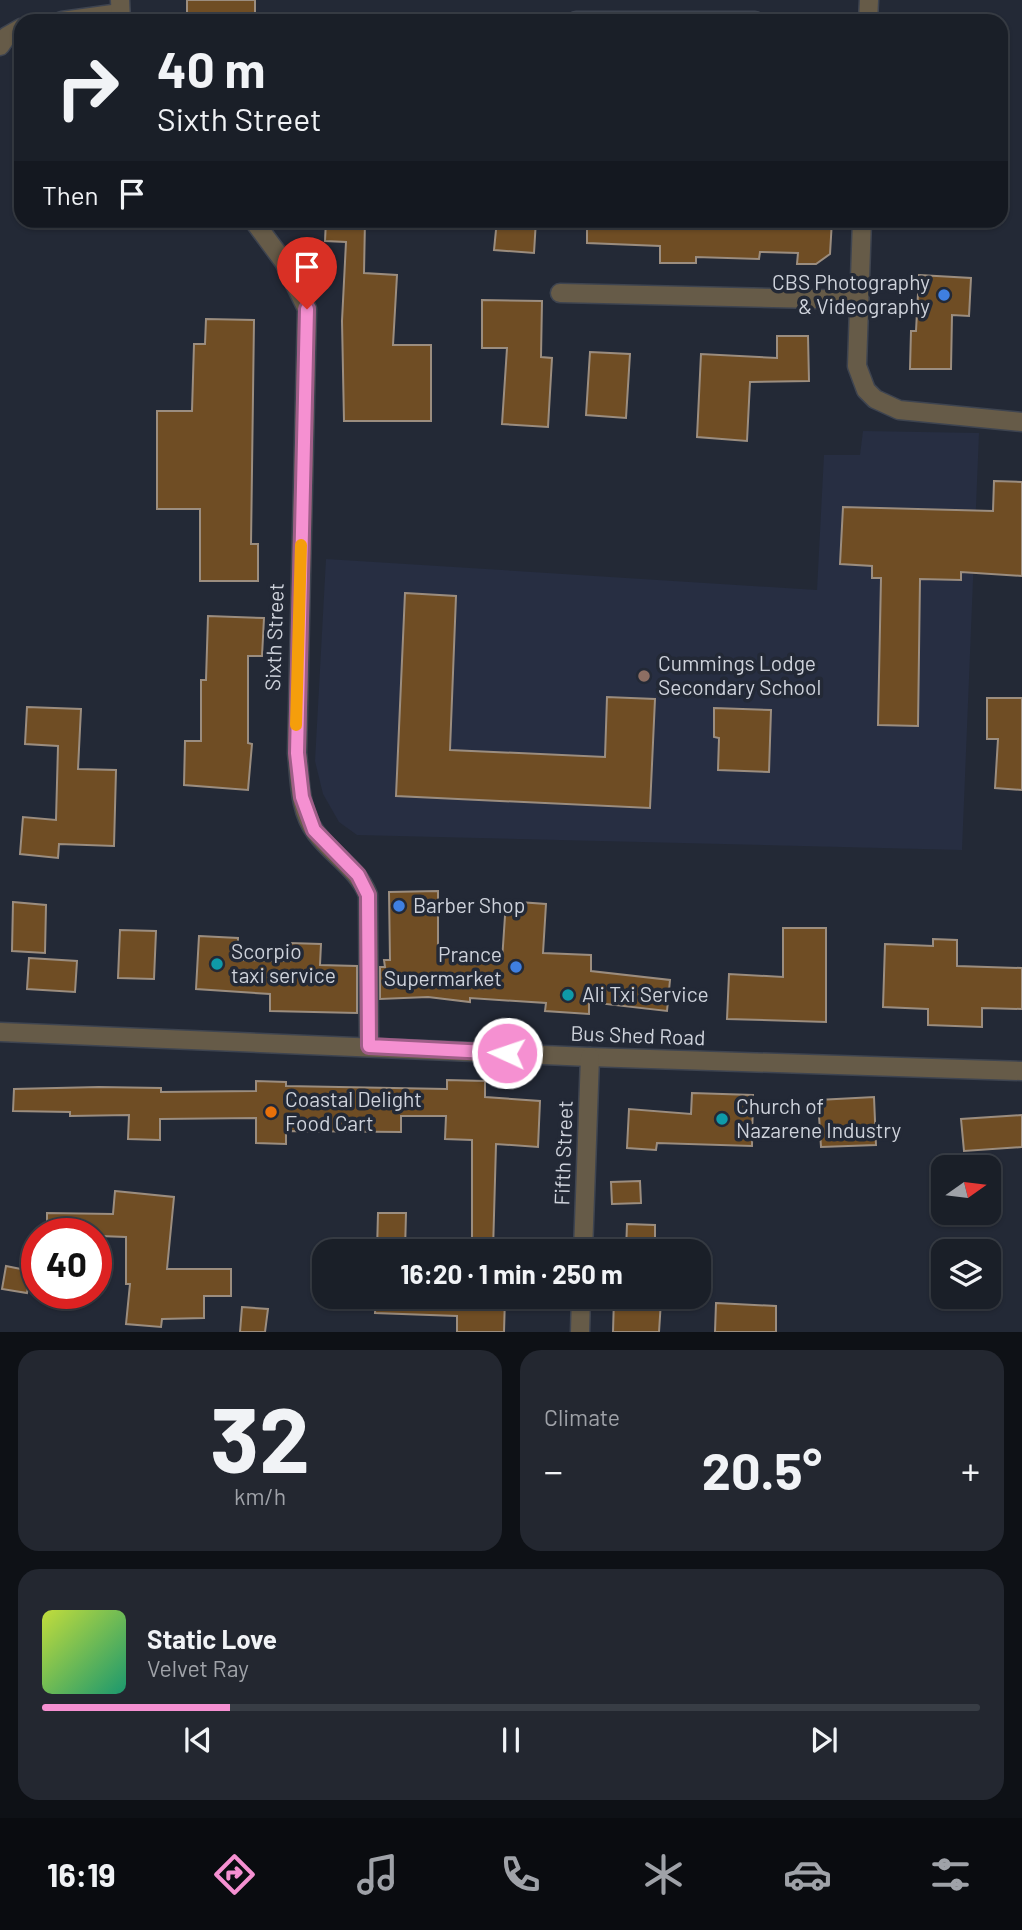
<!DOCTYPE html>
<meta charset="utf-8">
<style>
body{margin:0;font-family:Barlow,sans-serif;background:#232730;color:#f1f3f6;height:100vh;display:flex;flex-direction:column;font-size:26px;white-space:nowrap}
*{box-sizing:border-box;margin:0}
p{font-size:23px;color:#9fa2a8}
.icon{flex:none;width:38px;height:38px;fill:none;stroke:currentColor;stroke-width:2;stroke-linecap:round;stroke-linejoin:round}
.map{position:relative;height:1332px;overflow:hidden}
.panel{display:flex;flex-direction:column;gap:18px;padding:18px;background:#0e1116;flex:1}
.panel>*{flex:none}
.banner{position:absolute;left:14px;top:14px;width:994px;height:214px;border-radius:21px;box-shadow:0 2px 5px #0004,0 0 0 2px #383d45;background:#1a1f28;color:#f1f3f6;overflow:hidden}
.needle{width:46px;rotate:76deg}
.controls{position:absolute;left:931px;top:1155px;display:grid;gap:14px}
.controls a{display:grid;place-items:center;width:70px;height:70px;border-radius:14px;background:#1a1f28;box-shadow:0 2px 5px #0004,0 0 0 2px #383d45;font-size:35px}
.speed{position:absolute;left:21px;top:1218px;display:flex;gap:14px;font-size:35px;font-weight:700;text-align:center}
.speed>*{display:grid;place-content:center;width:91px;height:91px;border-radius:50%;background:#1a1f28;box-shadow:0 2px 5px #0004,0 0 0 2px #383d45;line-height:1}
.speed .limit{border:10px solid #d22;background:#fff;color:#111}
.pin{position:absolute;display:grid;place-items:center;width:60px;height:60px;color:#fff;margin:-72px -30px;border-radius:50% 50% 50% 0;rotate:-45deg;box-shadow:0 0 7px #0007}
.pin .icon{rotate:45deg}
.me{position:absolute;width:77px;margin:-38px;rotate:273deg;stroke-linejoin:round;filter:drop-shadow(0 0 5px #0008)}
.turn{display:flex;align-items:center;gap:24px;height:147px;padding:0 28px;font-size:32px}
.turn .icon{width:91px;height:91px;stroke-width:2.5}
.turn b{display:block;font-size:49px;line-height:60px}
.then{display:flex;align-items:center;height:66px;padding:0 28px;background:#0003;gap:14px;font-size:26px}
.big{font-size:52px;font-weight:700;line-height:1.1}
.panel .card{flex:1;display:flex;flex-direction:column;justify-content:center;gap:10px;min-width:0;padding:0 24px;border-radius:21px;background:#232730}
.panel .dial{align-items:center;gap:0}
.dial b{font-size:91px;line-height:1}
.song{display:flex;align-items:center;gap:21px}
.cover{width:84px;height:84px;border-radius:10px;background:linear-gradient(135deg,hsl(70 70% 55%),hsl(160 70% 35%))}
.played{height:7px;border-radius:4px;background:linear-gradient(90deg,#f590d1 20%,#383d45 20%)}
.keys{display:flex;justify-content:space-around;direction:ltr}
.heat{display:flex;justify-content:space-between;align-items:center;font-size:38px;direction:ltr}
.panel .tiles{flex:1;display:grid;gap:18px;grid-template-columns:1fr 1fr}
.card:last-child{grid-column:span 2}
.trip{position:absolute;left:312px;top:1239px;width:399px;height:70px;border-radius:21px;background:#1a1f28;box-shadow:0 2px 5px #0004,0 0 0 2px #383d45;font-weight:700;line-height:70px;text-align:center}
.tab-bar{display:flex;height:112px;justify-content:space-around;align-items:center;background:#0a0c10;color:#9fa2a8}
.tab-bar .icon{width:49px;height:49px}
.tab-bar .on{color:#f590d1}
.tab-bar b{font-size:32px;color:#f1f3f6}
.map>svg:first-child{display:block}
.built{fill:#272e42}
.building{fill:#6f4d24;stroke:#9b8d7f;stroke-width:2}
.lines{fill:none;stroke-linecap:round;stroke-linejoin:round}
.minor-casing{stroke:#3e4450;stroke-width:21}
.tertiary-casing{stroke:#3e4450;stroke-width:21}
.minor{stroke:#665b48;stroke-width:18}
.tertiary{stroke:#665b48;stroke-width:18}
.route-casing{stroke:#9f5e88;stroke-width:18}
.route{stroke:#f590d1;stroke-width:12}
.slow{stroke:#f59e0b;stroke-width:12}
.shop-dot{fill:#3f7fe0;stroke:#232936;stroke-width:2.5}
.education-dot{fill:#8d6e63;stroke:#232936;stroke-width:2.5}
.culture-dot{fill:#0f9aa8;stroke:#232936;stroke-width:2.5}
.food-dot{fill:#e8710a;stroke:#232936;stroke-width:2.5}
.labels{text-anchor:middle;stroke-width:7;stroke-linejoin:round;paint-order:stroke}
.poi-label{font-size:21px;fill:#ced2db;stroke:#232936;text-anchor:start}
.street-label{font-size:21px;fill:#ced2db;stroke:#232936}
</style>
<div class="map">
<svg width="1022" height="1332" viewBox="0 0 1022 1332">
<rect width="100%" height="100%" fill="#232936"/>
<polygon class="built" points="863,431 979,433 962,850 357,835 339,822 323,794 315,761 326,559 817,590 824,455 860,455"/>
<g class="building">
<rect x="187" y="0" width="68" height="21"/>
<polygon points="326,220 365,220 364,273 397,275 393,345 431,345 431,421 344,421 342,321 346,242 325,241"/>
<polygon points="497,220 536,220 534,253 494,250"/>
<polygon points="587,220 832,220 830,254 816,264 797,264 798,253 760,252 759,259 696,257 696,263 660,263 660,246 587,243"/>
<polygon points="919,275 971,278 969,316 952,315 951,369 910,369 911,331 916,331"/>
<polygon points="482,300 542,301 541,357 552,358 548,427 502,424 507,348 482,348"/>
<polygon points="206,319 254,320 251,544 258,544 258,581 200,581 200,509 157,509 157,411 192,411 194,344 205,344"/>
<polygon points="777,336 808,336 809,381 750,382 747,441 697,437 701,354 777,358"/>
<polygon points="590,352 630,354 626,418 586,415"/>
<polygon points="994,481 1022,482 1022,576 961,572 961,580 920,579 918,726 878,725 881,578 872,578 872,566 840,564 843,507 993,511"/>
<polygon points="405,593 456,596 450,750 605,757 607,697 655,699 650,808 396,796"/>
<polygon points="208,616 264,618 262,656 248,656 248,743 252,744 248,790 184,785 185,741 201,741 201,680 206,680"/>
<polygon points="987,698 1022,698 1022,790 995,788 998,739 987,739"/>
<polygon points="27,707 81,709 78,769 116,770 114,846 59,844 58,858 20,854 23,817 56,820 58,746 25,744"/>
<polygon points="714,708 771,710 769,772 718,770 719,738 714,737"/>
<polygon points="438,891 438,954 502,961 506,901 546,904 543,953 591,955 591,971 670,980 667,1011 589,1002 589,1014 545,1011 546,1003 470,998 470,1002 428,997 380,999 380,967 385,967 384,960 390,960 389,892"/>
<polygon points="13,902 46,905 45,953 12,951"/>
<polygon points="783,928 826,928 826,1022 727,1019 729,974 783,977"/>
<polygon points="120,930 156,931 154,979 118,978"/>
<polygon points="199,936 238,938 237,960 290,961 290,943 321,944 320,965 357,966 357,1013 270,1011 270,994 196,989"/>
<polygon points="933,939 957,940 957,966 1022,968 1022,1009 982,1008 982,1027 928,1025 928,1009 883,1007 885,944 933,946"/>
<polygon points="29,958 77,961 75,992 27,989"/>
<polygon points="447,1080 485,1081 485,1097 540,1101 538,1147 496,1144 493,1251 472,1251 472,1140 445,1139 446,1116 401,1116 401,1132 286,1131 286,1144 256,1143 256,1118 160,1119 160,1140 128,1139 129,1115 70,1116 70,1112 13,1111 14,1089 99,1087 161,1088 161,1092 256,1091 256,1081 286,1082 286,1086 447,1089"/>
<polygon points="692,1093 753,1095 752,1146 657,1143 656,1150 627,1148 629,1109 691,1114"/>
<polygon points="874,1097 876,1145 821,1147 818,1100"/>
<polygon points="1022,1115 1022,1147 964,1151 961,1119"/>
<polygon points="640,1181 641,1203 612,1204 611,1182"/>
<polygon points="115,1191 174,1197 167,1269 231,1269 231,1296 204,1296 204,1318 162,1319 161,1327 126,1324 130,1284 126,1284 126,1237 47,1234 47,1213 113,1214"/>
<polygon points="378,1213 406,1213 405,1251 377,1251"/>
<polygon points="627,1224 655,1225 655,1251 626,1251"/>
<polygon points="6,1266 31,1271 27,1293 2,1289"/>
<polygon points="376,1297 505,1297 504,1332 457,1332 457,1316 375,1313"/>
<polygon points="614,1298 661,1301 659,1332 613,1332"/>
<polygon points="716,1303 776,1306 776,1332 715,1332"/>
<polygon points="242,1307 268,1309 265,1332 240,1332"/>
</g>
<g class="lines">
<defs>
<g id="minor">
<polyline points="62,21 120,13"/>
<polyline points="576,21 755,21"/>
<polyline points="868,21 869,0"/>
<polyline points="0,46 7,36 21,28"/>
<polyline points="862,220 857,366 866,390 875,399 899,410 1022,422"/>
<polyline points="560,293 859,300"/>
</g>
<g id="tertiary">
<polyline points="120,0 121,21"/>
<path d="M253 220 284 262 307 309 297 753C300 779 299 811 316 833 332 855 358 869 368 895L369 1047"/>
<polyline points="0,1032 590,1057 1022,1071"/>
<polyline points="583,1251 590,1057"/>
<polyline points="580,1332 581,1297"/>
</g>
</defs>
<use href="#minor" class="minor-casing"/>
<use href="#tertiary" class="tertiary-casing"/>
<use href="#minor" class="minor"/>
<use href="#tertiary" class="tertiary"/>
</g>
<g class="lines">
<defs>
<polyline id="route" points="307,309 297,753 302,797 314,830 358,875 368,895 369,1046 507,1053"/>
</defs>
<use href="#route" class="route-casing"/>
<use href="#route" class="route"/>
<polyline class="slow" points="296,725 301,545"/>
</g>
<g class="shop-dot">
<circle cx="944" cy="295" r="7"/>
<circle cx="399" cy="906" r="7"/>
<circle cx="516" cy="967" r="7"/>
</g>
<circle class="education-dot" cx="644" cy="676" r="7"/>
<g class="culture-dot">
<circle cx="217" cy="964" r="7"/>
<circle cx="568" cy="995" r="7"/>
<circle cx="722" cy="1119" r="7"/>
</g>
<circle class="food-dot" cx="271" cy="1112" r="7"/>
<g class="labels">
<g class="poi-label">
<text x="930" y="290" text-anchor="end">CBS Photography<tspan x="930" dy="24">&amp; Videography</tspan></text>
<text x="658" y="671">Cummings Lodge<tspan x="658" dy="24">Secondary School</tspan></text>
<text x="413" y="913">Barber Shop</text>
<text x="231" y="959">Scorpio<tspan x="231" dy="24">taxi service</tspan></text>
<text x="502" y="962" text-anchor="end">Prance<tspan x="502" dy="24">Supermarket</tspan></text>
<text x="582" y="1002">Ali Txi Service</text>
<text x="285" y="1107">Coastal Delight<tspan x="285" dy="24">Food Cart</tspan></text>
<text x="736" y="1114">Church of<tspan x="736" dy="24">Nazarene Industry</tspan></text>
</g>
<g class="street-label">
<text transform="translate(275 637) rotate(-88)" y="7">Sixth Street</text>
<text transform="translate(638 1036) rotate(2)" y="7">Bus Shed Road</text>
<text transform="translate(564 1153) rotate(-88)" y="7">Fifth Street</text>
</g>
</g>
</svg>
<div class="controls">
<a><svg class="needle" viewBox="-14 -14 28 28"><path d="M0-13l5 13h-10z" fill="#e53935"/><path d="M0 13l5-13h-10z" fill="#9fa2a8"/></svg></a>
<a><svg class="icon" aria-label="layers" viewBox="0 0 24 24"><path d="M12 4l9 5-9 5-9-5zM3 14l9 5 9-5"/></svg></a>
</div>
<div class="speed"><div class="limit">40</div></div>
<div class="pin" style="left:307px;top:309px;background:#d93025"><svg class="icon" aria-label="arrive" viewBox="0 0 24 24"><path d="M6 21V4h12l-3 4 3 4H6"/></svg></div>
<svg class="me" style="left:507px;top:1053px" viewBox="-20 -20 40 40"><circle r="17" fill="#f590d1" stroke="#fff" stroke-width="3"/><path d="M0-11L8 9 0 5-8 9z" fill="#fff"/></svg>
<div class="trip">16:20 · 1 min · 250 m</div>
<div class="banner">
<div class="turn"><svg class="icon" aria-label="right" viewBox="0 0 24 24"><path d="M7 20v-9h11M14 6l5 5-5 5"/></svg><div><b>40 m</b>Sixth Street</div></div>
<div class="then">Then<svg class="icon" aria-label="arrive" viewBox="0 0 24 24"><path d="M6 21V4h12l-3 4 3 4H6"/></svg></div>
</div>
</div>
<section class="panel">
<div class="tiles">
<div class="card dial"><b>32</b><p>km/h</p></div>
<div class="card"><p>Climate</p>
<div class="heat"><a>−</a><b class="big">20.5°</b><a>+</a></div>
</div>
<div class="card">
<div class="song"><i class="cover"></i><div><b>Static Love</b><p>Velvet Ray</p></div></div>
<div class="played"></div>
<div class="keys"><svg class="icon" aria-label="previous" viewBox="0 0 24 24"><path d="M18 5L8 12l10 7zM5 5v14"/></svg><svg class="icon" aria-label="pause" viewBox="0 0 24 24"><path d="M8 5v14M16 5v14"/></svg><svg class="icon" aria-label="next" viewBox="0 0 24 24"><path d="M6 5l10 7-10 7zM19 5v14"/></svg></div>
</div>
</div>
</section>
<nav class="tab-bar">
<b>16:19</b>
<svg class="icon on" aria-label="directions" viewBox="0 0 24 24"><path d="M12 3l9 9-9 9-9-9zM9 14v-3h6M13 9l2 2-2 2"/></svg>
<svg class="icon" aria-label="music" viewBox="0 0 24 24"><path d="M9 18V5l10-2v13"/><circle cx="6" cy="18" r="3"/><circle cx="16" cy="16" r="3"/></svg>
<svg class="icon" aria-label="phone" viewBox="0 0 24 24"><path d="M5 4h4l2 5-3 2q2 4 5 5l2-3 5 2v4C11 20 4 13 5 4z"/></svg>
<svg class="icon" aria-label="climate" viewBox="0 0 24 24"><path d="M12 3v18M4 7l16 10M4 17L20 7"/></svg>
<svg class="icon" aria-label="car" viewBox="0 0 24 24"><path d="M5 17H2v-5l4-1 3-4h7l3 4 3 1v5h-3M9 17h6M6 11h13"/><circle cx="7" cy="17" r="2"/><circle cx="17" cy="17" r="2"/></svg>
<svg class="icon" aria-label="filters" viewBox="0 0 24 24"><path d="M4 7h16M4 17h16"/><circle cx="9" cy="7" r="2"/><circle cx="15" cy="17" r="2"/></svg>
</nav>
